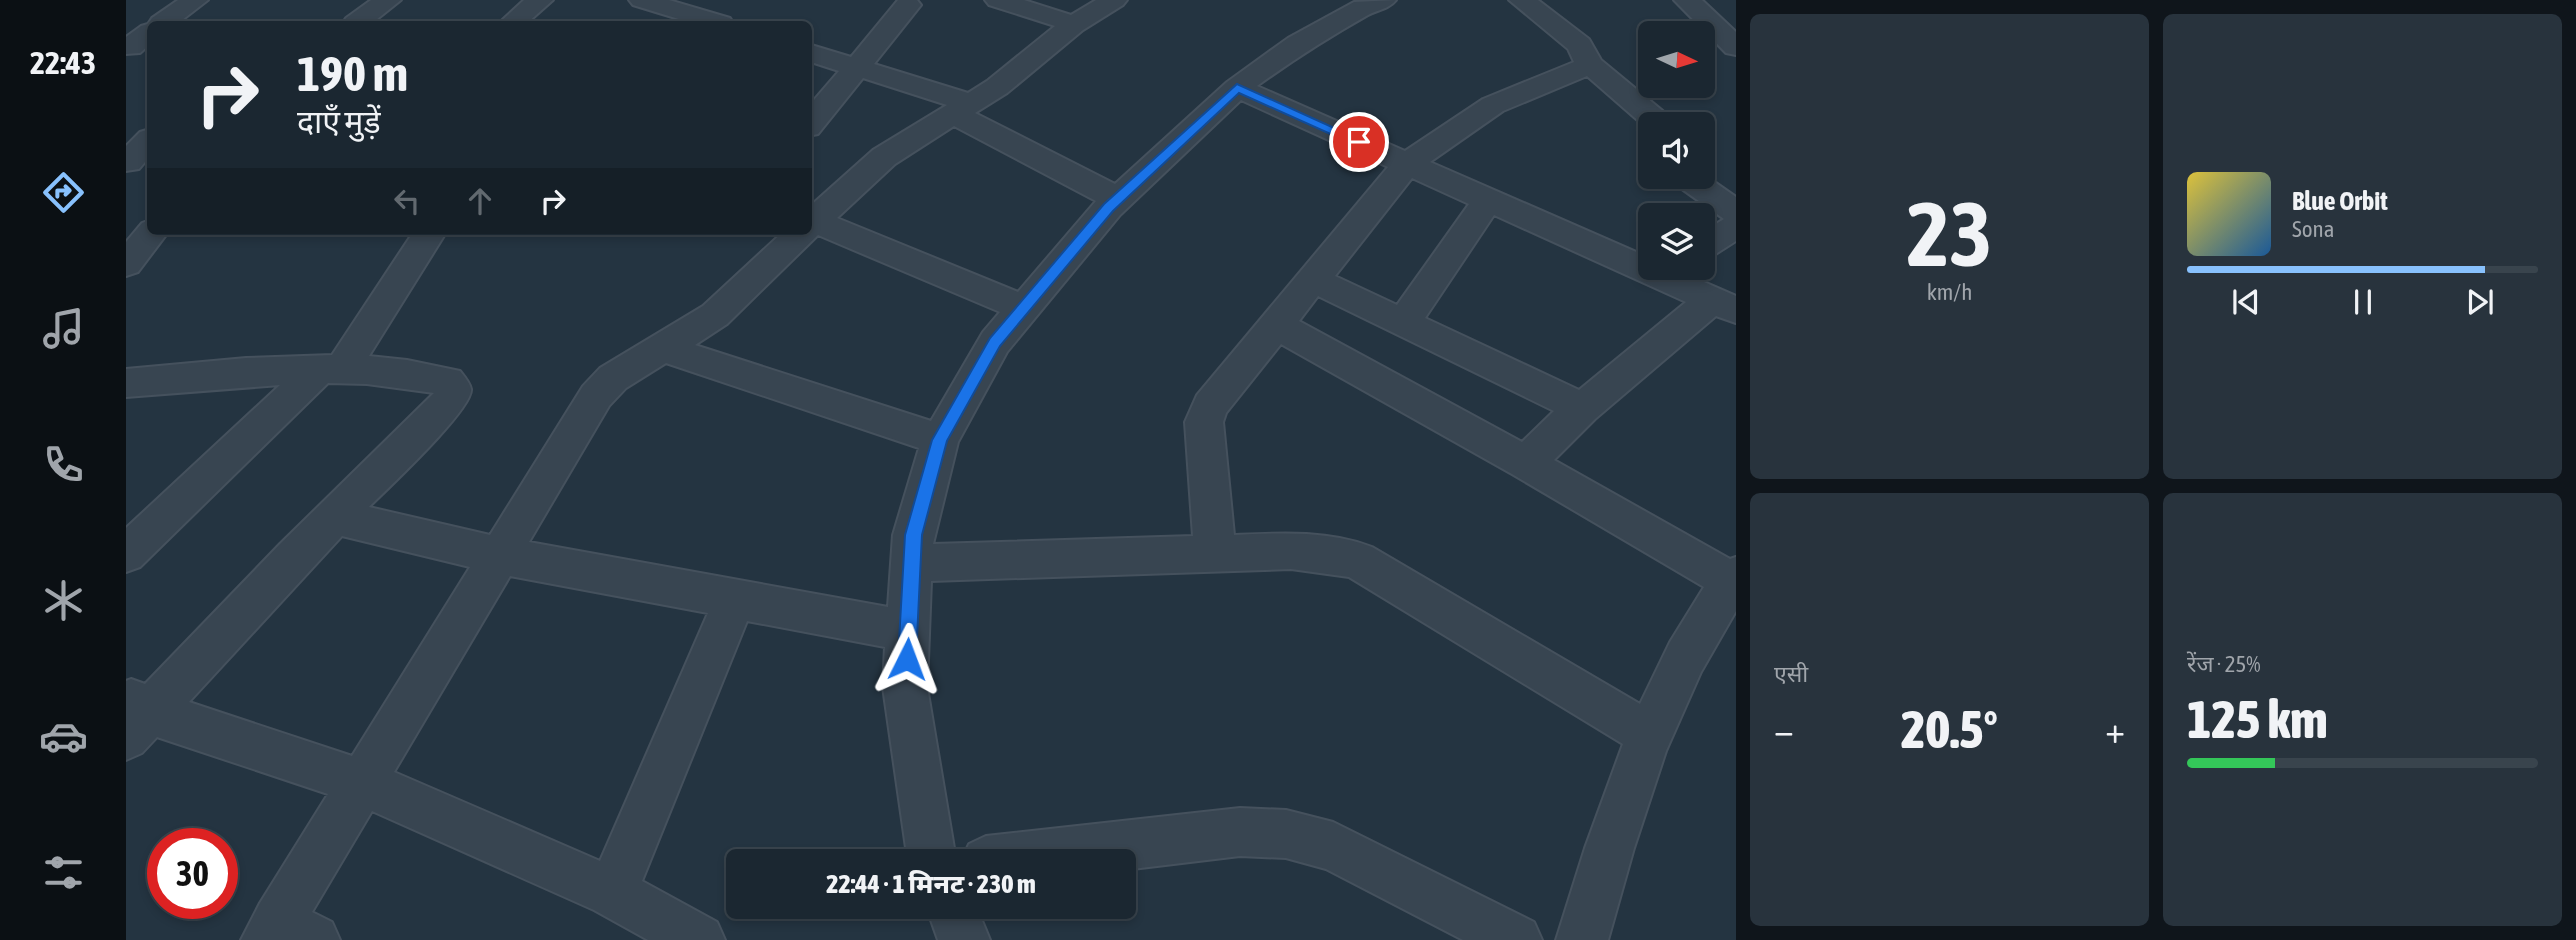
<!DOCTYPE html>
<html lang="hi">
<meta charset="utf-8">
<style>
body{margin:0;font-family:"Asap Condensed","Noto Sans Devanagari",sans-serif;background:#28333d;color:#f1f3f6;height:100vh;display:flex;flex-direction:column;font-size:26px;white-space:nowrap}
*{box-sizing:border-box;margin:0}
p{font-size:23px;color:#a0a5ab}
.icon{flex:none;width:38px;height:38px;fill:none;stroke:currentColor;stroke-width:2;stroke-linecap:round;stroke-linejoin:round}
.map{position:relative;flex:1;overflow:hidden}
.side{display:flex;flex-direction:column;gap:14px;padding:14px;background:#0f151b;width:840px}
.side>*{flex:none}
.guide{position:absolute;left:21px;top:21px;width:665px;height:214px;border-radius:10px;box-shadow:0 4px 10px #0003,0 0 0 2px #39444d;background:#1b2731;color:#f1f3f6;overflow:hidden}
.needle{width:46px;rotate:94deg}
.buttons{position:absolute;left:1512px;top:21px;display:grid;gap:14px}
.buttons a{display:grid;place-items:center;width:77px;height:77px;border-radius:10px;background:#1b2731;box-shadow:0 4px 10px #0003,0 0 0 2px #39444d;font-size:35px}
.speed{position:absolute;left:21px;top:828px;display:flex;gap:14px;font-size:35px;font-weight:700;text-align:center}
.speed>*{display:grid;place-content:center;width:91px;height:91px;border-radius:50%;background:#1b2731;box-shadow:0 4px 10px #0003,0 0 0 2px #39444d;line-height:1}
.speed .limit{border:10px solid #d22;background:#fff;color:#111}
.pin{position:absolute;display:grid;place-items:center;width:60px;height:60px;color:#fff;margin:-30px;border:4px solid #fff;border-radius:50%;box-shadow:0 2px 7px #0007}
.me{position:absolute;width:77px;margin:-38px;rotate:3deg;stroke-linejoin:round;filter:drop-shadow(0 0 5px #0008)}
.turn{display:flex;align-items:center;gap:24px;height:147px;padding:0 35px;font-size:32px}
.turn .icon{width:91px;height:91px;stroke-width:2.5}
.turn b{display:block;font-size:49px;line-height:60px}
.lanes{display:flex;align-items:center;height:66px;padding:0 35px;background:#0003;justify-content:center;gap:35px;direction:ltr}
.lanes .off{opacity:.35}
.big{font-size:52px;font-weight:800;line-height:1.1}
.side .widget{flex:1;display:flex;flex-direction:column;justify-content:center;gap:10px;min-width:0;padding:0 24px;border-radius:10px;background:#28333d}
.side .dial{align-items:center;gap:0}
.dial b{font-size:91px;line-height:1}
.song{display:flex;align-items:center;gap:21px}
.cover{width:84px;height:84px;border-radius:10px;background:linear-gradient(135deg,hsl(50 70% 55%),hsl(210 70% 35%))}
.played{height:7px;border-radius:4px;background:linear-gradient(90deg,#88c1fd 85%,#39444d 85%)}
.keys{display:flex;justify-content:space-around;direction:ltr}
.heat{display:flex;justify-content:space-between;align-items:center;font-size:38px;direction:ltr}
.charge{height:10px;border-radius:5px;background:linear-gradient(90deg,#34c759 25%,#39444d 0)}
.side .tiles{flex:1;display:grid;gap:14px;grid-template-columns:repeat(2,1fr)}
.trip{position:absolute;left:600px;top:849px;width:410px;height:70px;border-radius:10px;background:#1b2731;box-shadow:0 4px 10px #0003,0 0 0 2px #39444d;font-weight:800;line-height:70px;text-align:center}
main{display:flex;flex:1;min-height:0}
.dock{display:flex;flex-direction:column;width:126px;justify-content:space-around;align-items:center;background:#0b1014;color:#a0a5ab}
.dock .icon{width:49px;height:49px}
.dock .current{color:#88c1fd}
.dock b{font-size:32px;color:#f1f3f6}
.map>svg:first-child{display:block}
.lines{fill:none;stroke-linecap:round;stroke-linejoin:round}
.street-casing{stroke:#45515d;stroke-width:4}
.street{fill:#384551;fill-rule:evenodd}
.route{fill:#1a73e8;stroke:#114b97;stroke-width:2}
</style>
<main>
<nav class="dock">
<b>22:43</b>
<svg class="icon current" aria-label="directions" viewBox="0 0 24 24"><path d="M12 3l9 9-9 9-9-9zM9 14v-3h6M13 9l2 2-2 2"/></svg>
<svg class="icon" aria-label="music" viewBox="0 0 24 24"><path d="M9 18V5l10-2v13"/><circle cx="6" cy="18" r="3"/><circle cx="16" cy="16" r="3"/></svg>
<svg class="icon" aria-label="phone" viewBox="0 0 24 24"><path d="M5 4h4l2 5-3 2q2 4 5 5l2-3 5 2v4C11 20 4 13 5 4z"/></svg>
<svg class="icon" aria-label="climate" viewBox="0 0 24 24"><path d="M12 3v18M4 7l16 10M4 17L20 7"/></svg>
<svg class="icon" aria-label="car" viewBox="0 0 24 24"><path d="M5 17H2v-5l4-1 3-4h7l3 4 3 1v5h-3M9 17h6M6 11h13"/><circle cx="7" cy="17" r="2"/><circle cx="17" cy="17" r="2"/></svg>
<svg class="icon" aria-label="filters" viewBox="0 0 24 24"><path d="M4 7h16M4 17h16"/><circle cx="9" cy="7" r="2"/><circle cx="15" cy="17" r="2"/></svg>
</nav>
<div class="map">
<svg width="1610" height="940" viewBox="0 0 1610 940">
<rect width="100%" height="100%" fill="#243441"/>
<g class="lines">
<defs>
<g id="street">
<polygon points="52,0 82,0 51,24 24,24 24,44 14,53 0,54 0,37 15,26 22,24 26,18"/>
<polygon points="245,0 275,0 245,24 216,24 220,18"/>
<polygon points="398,0 427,0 400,24 372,24"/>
<polygon points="503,0 543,0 604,18 608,24 569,24 507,5"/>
<path d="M772 0H791L795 5 748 64 842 93 861 81 929 26 863 5 859 0H898L945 15 970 0H1001L997 5 957 30 881 93 849 113 989 184 1101 82 1162 38 1228 2 1270 0C1263 9 1251 10 1242 15 1203 37 1167 60 1131 86L1279 151 1357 99 1448 62 1442 49 1383 0H1412L1463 39 1475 60 1544 117 1548 124H1524V131L1461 76 1377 111 1304 162 1524 258V268H1546L1610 296V323L1590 316 1469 419 1428 460 1604 559 1610 557V611L1575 672 1540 751 1508 848 1482 940H1430L1459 848 1497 744 1223 577 1165 569 805 581 801 687 828 848 834 861H784L780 848 757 687 759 647 621 621 516 881 591 922 599 940H522L468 910 246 811 186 912 206 922 214 940H115L134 903 202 794 31 737 16 753 0 760V681L5 679 19 684 154 544 308 393 241 384 202 383 14 567 0 572V528L154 385 0 397V369L120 358 206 355 288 231H321L243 356 281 360 334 371C338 376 344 383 345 389 348 408 260 490 243 507L364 535 457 386 474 368 577 306 658 231H682V208L747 150 821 105 737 78 692 134 682 136V107L713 71 682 61V44L725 57ZM1115 100 1262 167 1071 395 1059 422 1067 536 807 544 832 442 881 352 994 215ZM828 126 970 201 892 292 711 218 769 164ZM1286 178 1343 204 1271 305 1209 276ZM1368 215 1560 302 1453 390 1299 318ZM692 235 874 312 857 332 805 421 569 345 601 324ZM1192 296 1428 411 1396 442 1173 321ZM1155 344 1386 474 1578 587 1544 642 1514 704 1246 547C1202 530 1154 533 1108 535L1097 422 1100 413ZM540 363 793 448 767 535 762 607 403 542 483 406 500 388ZM216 536 344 567 226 756 63 702ZM384 576 582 613 474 861 268 772Z"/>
<polygon points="1548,0 1576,0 1610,32 1610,55 1600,53"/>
<polygon points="24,129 24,156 13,169 0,171 0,146 14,132"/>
<polygon points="1577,174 1610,197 1610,241 1588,255 1577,259 1577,232 1598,219 1549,184 1545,177 1577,177"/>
<polygon points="24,220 24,231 43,231 12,272 0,276 0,242 16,223"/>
<polygon points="1114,808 1160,810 1207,822 1408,922 1416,940 1337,940 1200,869 1160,858 1114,856 998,870 998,861 835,861 843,844 860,836"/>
<polygon points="800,906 850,906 864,940 812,940"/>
</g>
</defs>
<use href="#street" class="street-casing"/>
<use href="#street" class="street"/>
</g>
<polygon class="route" points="1111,84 1239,142 1237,145 1229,145 1113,93 987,211 874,346 821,441 796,535 790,659 787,665 781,667 774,665 772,659 779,535 806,440 864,338 978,204"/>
</svg>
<div class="buttons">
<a><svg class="needle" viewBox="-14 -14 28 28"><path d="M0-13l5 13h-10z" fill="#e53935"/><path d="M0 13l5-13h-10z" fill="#a0a5ab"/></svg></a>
<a><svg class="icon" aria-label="sound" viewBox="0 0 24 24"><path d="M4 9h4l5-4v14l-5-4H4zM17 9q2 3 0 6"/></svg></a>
<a><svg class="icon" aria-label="layers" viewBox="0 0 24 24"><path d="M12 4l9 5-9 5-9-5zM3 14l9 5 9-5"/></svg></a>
</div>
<div class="speed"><div class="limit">30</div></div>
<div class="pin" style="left:1233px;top:142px;background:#d93025"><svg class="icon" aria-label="arrive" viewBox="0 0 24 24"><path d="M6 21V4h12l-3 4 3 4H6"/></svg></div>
<svg class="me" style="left:781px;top:659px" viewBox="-20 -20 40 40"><path d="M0-17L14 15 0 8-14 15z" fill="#1a73e8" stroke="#fff" stroke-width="4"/></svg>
<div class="trip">22:44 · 1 मिनट · 230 m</div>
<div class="guide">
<div class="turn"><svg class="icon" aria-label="right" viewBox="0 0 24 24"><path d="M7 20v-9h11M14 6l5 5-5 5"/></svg><div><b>190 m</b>दाएँ मुड़ें</div></div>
<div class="lanes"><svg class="icon off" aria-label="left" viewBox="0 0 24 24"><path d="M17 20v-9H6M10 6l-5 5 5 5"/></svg><svg class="icon off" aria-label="ahead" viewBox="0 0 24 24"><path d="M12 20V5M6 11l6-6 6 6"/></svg><svg class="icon" aria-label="right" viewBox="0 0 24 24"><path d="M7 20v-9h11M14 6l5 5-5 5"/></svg></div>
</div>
</div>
<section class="side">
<div class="tiles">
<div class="widget dial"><b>23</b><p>km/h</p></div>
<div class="widget">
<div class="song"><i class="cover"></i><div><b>Blue Orbit</b><p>Sona</p></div></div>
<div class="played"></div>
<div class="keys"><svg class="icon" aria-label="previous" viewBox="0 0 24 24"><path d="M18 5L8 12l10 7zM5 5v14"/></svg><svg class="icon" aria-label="pause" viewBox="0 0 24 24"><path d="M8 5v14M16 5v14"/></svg><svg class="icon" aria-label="next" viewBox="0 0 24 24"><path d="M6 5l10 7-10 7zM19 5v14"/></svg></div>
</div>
<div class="widget"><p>एसी</p>
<div class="heat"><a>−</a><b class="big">20.5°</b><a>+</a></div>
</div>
<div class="widget"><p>रेंज · 25%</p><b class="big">125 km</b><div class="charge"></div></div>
</div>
</section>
</main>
